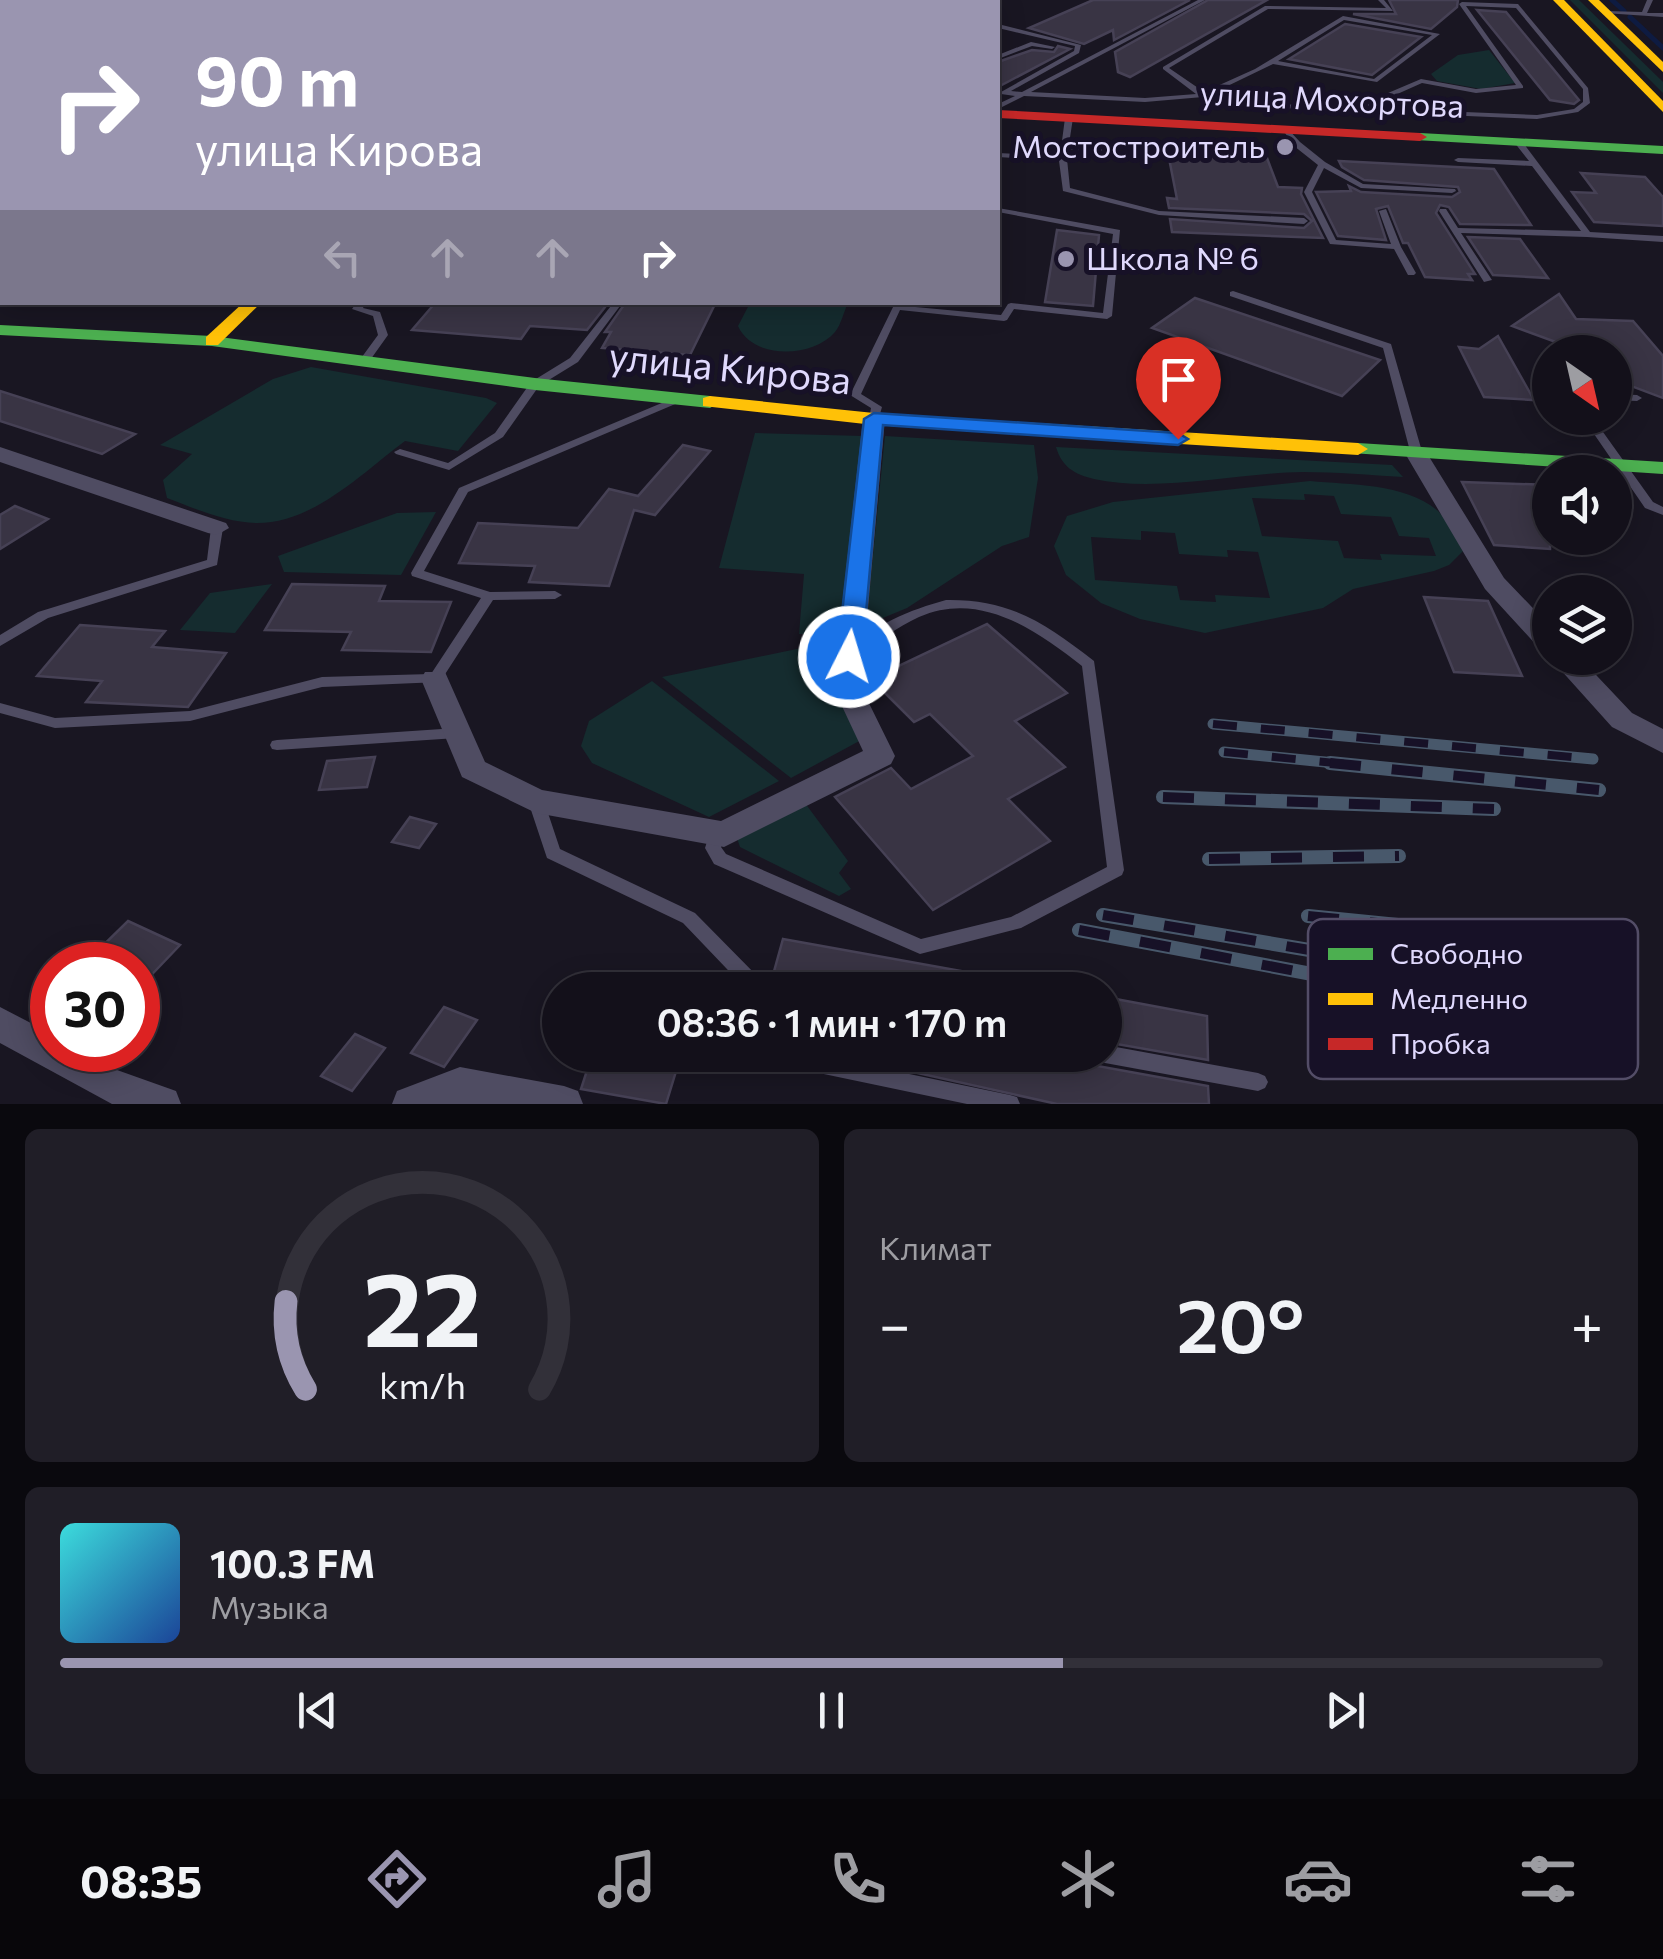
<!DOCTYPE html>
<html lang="ru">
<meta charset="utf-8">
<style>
body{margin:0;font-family:Commissioner,sans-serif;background:#201e27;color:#f1f3f6;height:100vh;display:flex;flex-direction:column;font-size:38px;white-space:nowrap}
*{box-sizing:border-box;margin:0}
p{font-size:32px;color:#9d9da2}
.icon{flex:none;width:55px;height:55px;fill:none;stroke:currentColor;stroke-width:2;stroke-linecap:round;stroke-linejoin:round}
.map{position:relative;height:1104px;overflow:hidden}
.details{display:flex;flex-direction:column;gap:25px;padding:25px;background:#0a090e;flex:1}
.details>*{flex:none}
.banner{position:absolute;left:0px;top:0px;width:1000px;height:305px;box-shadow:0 5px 25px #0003,0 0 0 2px #323039;background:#9a95b0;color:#fff;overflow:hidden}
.needle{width:65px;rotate:146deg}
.tools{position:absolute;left:1532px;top:335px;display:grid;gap:20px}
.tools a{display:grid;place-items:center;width:100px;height:100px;border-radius:50%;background:#13101a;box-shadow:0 5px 25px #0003,0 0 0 2px #323039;font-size:50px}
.speed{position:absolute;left:30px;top:942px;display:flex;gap:20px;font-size:50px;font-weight:700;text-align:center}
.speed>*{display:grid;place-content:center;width:130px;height:130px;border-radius:50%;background:#13101a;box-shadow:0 5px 25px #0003,0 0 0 2px #323039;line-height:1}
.speed .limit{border:15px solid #d22;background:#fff;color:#111}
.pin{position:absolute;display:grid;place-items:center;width:85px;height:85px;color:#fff;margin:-102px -42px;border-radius:50% 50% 50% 0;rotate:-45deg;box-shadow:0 0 10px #0007}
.pin .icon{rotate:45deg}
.me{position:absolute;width:110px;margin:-55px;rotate:5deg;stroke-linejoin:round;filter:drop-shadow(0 0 8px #0008)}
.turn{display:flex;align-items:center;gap:35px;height:210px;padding:0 30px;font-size:45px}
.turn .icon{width:130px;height:130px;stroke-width:2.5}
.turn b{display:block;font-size:70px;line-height:85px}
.lanes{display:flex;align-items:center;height:95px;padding:0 30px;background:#0003;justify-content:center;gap:50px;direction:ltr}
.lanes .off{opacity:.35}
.big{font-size:75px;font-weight:600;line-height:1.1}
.details .tile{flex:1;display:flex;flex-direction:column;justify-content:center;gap:15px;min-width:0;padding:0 35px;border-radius:15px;background:#201e27}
.details .dial{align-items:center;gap:0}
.dial svg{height:260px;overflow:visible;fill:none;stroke:#323039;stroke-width:7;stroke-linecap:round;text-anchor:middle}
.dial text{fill:#f1f3f6;stroke:none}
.song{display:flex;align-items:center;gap:30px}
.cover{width:120px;height:120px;border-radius:15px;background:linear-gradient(135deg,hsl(180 70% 55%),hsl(220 70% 35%))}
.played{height:10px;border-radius:5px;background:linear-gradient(90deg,#9a95b0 65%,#323039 65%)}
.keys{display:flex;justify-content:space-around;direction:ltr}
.heat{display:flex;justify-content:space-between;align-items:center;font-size:55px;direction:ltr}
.details .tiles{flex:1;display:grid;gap:25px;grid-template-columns:1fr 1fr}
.tile:last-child{grid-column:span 2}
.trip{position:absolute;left:542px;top:972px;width:580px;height:100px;border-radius:50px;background:#13101a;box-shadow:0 5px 25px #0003,0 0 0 2px #323039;font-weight:600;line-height:100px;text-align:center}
.tab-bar{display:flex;height:160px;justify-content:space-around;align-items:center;background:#08060a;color:#9d9da2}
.tab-bar .icon{width:70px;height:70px}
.tab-bar .selected{color:#9a95b0}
.tab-bar b{font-size:45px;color:#f1f3f6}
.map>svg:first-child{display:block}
.green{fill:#152c2f;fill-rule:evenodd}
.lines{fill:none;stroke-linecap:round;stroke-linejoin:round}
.stream{stroke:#0e1b41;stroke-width:5}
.building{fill:#393444;stroke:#464155;stroke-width:2.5}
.lane{fill:#4f4c62;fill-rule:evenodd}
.street{fill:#4f4c62;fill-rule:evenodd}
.fast{fill:#4caf50;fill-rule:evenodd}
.slow{fill:#ffc107;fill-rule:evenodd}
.jam{fill:#c62828;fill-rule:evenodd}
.rail-far1-casing{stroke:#48586b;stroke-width:11}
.rail-casing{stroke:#48586b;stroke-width:14}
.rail-far1{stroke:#171127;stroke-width:8;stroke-dasharray:24;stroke-linecap:butt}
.rail{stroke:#171127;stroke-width:10;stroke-dasharray:31;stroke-linecap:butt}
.route{fill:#1a73e8;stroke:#114b97;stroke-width:2.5}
.poi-dot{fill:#9a95b0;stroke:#171127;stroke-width:4}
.labels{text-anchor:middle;stroke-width:10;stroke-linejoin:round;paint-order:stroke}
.far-street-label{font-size:32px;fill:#e0d9fd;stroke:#171127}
.far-poi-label{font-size:32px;fill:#e0d9fd;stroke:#171127;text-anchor:end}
.street-label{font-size:38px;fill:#e0d9fd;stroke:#171127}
.key{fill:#171127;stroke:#534d67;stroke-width:2.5}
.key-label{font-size:28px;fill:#e0d9fd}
</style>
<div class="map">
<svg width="1663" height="1104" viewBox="0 0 1663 1104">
<rect width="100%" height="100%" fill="#191622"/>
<g class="green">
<polygon points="1570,0 1579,0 1663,82 1663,93"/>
<polygon points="1489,50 1515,83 1481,89 1437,81 1431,74 1458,55"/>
<path d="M750 303V302L848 303C844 311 841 325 835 332 813 358 753 360 738 326Z"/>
<path d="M311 367 486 398 497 403 458 451 405 441C362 473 314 523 257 523 228 523 193 508 167 498L163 480 192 454 160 445 273 379Z"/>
<polygon points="755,433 863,436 844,636 799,634 804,574 719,568"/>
<polygon points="885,436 1034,445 1038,478 1029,537 1002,546 907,608 866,625"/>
<path d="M1056 447 1392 465 1403 477C1370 475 1336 472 1303 472 1238 473 1157 493 1094 479 1074 474 1062 467 1056 447Z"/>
<path d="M1310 481C1350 485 1406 483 1438 511 1448 521 1456 538 1463 551L1449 565 1434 571 1353 589 1323 608 1205 633 1140 619 1101 603 1066 575 1054 546 1067 516 1113 502ZM1304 494 1334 496 1341 514 1391 517 1399 536 1429 538 1436 556 1380 554 1382 560 1344 558 1338 541 1262 536 1252 498 1305 500ZM1141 531 1175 533 1179 554 1228 557 1227 550 1258 552 1270 598 1215 595 1216 602 1180 600 1177 586 1095 580 1091 537 1141 540Z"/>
<polygon points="436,512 401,575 284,572 278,556 397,513"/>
<polygon points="272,584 235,633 180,630 210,593"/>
<polygon points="816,645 838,646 863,739 791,778 662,677"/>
<polygon points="652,681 779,781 709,817 592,763 581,746 589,721"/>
<polygon points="802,799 848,861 839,873 851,889 839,896 740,847 737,838"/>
</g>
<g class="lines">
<g class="stream">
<polyline points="1612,0 1624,11"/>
<polyline points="1630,17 1663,48"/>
</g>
</g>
<g class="building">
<polygon points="1093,0 1190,0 1114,40 1113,30 1084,44 1029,28"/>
<polygon points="1208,0 1267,0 1130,77 1118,72 1115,52"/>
<polygon points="1389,0 1458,0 1457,7 1431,29 1353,14 1396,14"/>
<polygon points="1477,10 1506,12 1579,100 1574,104 1550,100"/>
<polygon points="1345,24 1421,37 1372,75 1289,59"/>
<polygon points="1058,46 1070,49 998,87 998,62 1032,50 1054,52"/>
<polygon points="1168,153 1267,158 1278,187 1302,188 1301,194 1323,238 1172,232 1170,219 1304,228 1312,221 1304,214 1169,208 1167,198 1177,199"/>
<polygon points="1339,161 1494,169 1531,225 1460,224 1449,207 1440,205 1436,213 1475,274 1468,274 1472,280 1425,277 1408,243 1403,243 1388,206 1376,209 1386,240 1338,236 1316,192 1351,191 1349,186 1361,192 1452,197 1460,192 1458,187 1364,180 1342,167"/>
<polygon points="1581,173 1645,177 1663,197 1663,226 1594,222 1572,192 1596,193"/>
<polygon points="1057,230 1099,235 1093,306 1045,302"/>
<polygon points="1468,237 1520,239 1548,278 1493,275"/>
<polygon points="1559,294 1576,319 1633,321 1663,356 1663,398 1615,380 1615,352 1583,352 1512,326"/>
<polygon points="1195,298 1380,360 1342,396 1152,328"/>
<polygon points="436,302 609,302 587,330 530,326 521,339 412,330"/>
<polygon points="626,302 716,302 690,355 602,348 611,332 605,332"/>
<polygon points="1498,336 1534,400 1484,397 1459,347 1479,349"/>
<polygon points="0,391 135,434 102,454 0,421"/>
<polygon points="683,445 710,451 655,515 634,510 609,586 529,582 535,566 459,563 478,523 578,528 609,489 638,496"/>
<polygon points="1462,482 1550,485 1550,549 1494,545"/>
<polygon points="15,506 48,519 0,549 0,515"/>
<polygon points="292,584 385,586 379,601 451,602 431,652 342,650 351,632 265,630"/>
<polygon points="1424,597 1488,601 1522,676 1454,672"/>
<polygon points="987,624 1067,693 1015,721 1065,767 1008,799 1050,841 933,910 835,797 891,768 911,789 973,756 930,714 914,722 871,679"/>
<polygon points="80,625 165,631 152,647 226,653 188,707 86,702 102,681 37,676"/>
<polygon points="375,757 367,787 319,790 327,761"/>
<polygon points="410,817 436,824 419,848 392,842"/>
<polygon points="128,921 180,945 138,989 138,965 83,965"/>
<polygon points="783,939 1000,978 999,990 855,990 773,975"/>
<polygon points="1105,997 1207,1016 1208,1060 1105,1042"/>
<polygon points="444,1007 477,1020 444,1067 411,1053"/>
<polygon points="355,1034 385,1048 352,1091 321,1076"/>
<polygon points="592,1055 681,1055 666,1104 581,1089"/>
<polygon points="860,1055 1037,1055 1208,1086 1209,1104 1057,1104 859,1060"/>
</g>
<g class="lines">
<g class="lane">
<polygon points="810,0 819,0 813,2 806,2"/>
<path d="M1198 0H1205L1031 92 1145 98 1196 94 1163 69V67L1265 6 1386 8 1378 0H1384L1393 11 1268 9 1169 68 1204 92 1255 69 1343 16 1440 34 1377 82 1273 64 1211 94 1278 104 1355 107 1421 79 1476 89 1516 85 1459 4 1462 2 1518 4 1588 88 1590 103 1578 112 1537 119 1278 108 1203 97 1145 102 1024 96 998 109V104L1015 96 1001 94V92L1074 51 1075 46 998 28V24L1081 45 1079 53 1011 91 1022 92ZM1466 6 1516 8 1583 89V102L1574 109 1537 115 1366 108 1422 83 1476 93 1523 88V86ZM1344 20 1432 35 1374 79 1278 61Z"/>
<polygon points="1647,0 1653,0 1647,13 1663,13 1663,17 1604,13 1607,11 1642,12"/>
<polygon points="1031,42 1055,47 1052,49 1032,46 998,59 998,55"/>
<rect x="0" y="58" width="2" height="4"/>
<polygon points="1069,116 1073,118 1069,144 1136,153 1140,155 1136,157 1068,149 1067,159 1070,188 1159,211 1304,218 1308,221 1304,224 1159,215 1063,191 1059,161 998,157 998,153 1060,156 1065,118"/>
<polygon points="1287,128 1300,142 1325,162 1363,184 1455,189 1456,191 1452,193 1361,188 1324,168 1312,192 1336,240 1391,244 1379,211 1386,209 1401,247 1416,273 1414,275 1408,275 1394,249 1330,244 1304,192 1318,165 1294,146 1283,130"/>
<rect x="0" y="140" width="2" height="5"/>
<polygon points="1515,140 1521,140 1590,232 1663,236 1663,242 1587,237 1461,233 1492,280 1484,282 1439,211 1440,209 1446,209 1458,228 1581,231 1532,166 1458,162 1454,160 1458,158 1529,161 1514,142"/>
<polygon points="998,208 1120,230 1112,316 1107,319 1014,309 1007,320 1004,321 900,310 861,394 882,407 878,421 870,421 869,419 871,408 850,395 894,305 1001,315 1008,304 1011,303 1103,313 1113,234 998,212"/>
<polygon points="1233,291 1391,344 1423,455 1421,457 1413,457 1411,455 1383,348 1230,296 1230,292"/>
<polygon points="357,302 366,302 363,308 380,312 388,335 368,363 364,364 359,361 378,335 373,316 352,309"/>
<polygon points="614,302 623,302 578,362 539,386 503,437 449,470 396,454 394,452 400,449 448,463 495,433 531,382 570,358"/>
<polygon points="1615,394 1637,395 1642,398 1637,401 1615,400"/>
<polygon points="676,397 680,398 680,402 468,492 424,571 490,592 555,591 562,595 555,599 493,600 440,682 322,687 190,721 55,728 0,713 0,703 55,718 190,711 322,677 431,674 481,598 412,576 411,573 459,488"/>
<polygon points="1583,418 1593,418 1653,502 1663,507 1663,515 1645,508"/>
<polygon points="217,524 223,528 217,565 48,618 0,646 0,635 38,612 207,560 211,528"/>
<path d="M946 600C1010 599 1045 623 1094 661L1124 870 1122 875 1021 928 920 954 714 864 705 848 711 829 717 827 723 829 725 833 721 847 726 854 921 939 1011 917 1107 867 1082 666C1036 630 980 590 919 617 897 627 879 641 860 655H850L848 652C874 624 910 610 946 600Z"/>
<polygon points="457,728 462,729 464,733 462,737 457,738 277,750 272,749 270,745 272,741 277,740"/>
<polygon points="536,795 542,797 544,801 560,849 695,913 765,984 768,990 747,990 683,923 547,858 528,801 530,797"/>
<polygon points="1105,1045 1258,1073 1265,1076 1268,1082 1265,1088 1258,1091 1105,1063 1098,1060 1096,1055 1105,1055"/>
<polygon points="767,1055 818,1055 1010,1095 1017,1097 1020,1104 967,1104 776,1064 769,1061"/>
</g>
<g class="street">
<polygon points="874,412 885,419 861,687 895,756 891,764 724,847 536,813 462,777 421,679 425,672 445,672 485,762 542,790 721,821 863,751 833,687 863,419"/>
<polygon points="0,447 226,523 229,528 217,535 208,533 0,462"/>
<polygon points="1417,448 1428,455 1504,578 1550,626 1550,652 1540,649 1485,589 1406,455"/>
<polygon points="1550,658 1580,658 1632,713 1663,729 1663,753 1612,727"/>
<polygon points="0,1007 52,1034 52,1050 81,1050 117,1070 176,1091 181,1104 112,1104 0,1043"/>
<polygon points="460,1067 564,1086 578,1091 583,1104 392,1104 397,1091"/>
</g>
<g class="fast">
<polygon points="1420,133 1663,146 1663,154 1415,140 1413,137"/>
<polygon points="0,325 212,336 535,378 710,396 720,402 710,408 535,390 212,346 0,335"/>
<polygon points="1358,443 1663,462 1663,474 1351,453 1348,449 1351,445"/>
</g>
<g class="slow">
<polygon points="1553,0 1564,0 1663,101 1663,112"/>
<polygon points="1588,0 1599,0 1663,62 1663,72"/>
<polygon points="244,302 262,302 218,345 206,345 206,337"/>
<polygon points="710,396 874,413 1358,443 1368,449 1358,455 874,425 703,406 703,398"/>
</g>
<polygon class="jam" points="998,110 1420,133 1427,137 1420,141 998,118"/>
<defs>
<g id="rail-far1">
<polyline points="1213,724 1593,759"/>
<polyline points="1224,752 1355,765"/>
</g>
<g id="rail">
<polyline points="1330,763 1599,790"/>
<polyline points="1163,797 1494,809"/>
<polyline points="1209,859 1399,856"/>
<polyline points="1103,915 1628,1004"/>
<polyline points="1308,916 1618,947"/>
<polyline points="1079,930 1571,1023"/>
<polyline points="1555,1007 1596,1017"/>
</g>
</defs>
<use href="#rail-far1" class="rail-far1-casing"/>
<use href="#rail" class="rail-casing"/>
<use href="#rail-far1" class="rail-far1"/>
<use href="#rail" class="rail"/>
</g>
<polygon class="route" points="874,413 1178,433 1188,439 1178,445 883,425 862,657 849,666 837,657 864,419"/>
<g class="poi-dot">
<circle cx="1285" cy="147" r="10"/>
<circle cx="1066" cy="259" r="10"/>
</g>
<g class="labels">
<g class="far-street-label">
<text transform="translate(1332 100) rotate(3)" y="11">улица Мохортова</text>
</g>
<g class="far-poi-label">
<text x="1265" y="158">Мостостроитель</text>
<text x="1086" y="270" text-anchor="start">Школа № 6</text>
</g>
<g class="street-label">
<text transform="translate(730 369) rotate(6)" y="13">улица Кирова</text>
</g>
</g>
<rect x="1308" y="919" width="330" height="160" rx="15" class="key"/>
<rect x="1328" y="948" width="45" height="12" fill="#4caf50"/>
<rect x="1328" y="993" width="45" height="12" fill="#ffc107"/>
<rect x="1328" y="1038" width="45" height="12" fill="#c62828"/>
<g class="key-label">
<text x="1390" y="964">Свободно</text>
<text x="1390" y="1009">Медленно</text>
<text x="1390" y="1054">Пробка</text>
</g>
</svg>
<div class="tools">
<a><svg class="needle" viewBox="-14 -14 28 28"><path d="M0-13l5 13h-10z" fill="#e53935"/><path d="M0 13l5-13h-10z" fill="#9d9da2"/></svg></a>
<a><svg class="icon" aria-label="sound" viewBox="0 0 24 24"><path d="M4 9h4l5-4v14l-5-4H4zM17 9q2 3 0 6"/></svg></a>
<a><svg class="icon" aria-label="layers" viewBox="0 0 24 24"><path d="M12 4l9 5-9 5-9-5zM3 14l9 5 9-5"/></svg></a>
</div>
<div class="speed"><div class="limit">30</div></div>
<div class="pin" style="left:1178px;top:439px;background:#d93025"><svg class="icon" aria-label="arrive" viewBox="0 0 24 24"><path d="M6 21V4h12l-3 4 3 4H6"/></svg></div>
<svg class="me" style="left:849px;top:657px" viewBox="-20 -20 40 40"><circle r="17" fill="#1a73e8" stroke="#fff" stroke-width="3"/><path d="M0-11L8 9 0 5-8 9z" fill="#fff"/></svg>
<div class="trip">08:36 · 1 мин · 170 m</div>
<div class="banner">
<div class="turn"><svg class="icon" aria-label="right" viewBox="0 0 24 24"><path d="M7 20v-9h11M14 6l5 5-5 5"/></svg><div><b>90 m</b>улица Кирова</div></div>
<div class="lanes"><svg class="icon off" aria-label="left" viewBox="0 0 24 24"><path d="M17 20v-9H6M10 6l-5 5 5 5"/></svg><svg class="icon off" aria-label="ahead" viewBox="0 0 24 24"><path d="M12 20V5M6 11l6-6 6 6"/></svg><svg class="icon off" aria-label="ahead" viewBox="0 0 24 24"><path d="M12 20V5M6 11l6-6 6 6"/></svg><svg class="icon" aria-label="right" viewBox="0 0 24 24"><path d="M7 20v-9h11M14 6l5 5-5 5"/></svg></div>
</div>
</div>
<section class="details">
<div class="tiles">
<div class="tile dial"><svg viewBox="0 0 100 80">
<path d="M14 69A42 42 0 1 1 86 69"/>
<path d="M14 69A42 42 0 0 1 8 42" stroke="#9a95b0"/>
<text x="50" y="56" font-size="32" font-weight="700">22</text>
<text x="50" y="72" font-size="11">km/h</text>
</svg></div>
<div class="tile"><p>Климат</p>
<div class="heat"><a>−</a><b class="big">20°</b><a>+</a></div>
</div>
<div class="tile">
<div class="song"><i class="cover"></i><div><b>100.3 FM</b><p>Музыка</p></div></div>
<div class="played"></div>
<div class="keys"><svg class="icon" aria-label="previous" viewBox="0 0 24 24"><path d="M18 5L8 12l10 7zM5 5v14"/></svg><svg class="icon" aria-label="pause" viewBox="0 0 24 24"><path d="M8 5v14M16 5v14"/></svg><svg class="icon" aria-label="next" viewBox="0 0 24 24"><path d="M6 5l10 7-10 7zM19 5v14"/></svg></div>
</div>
</div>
</section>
<nav class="tab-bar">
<b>08:35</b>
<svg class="icon selected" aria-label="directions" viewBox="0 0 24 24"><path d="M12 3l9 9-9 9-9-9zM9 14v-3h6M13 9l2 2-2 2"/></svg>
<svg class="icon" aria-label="music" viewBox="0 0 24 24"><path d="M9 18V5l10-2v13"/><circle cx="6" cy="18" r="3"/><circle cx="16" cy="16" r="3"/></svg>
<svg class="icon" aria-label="phone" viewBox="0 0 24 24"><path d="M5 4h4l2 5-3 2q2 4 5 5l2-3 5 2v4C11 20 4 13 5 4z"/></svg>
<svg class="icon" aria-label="climate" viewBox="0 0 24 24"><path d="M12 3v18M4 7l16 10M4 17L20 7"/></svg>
<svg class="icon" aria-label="car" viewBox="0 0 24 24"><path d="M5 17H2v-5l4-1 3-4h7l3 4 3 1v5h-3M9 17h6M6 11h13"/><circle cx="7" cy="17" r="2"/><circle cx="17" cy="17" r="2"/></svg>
<svg class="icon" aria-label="filters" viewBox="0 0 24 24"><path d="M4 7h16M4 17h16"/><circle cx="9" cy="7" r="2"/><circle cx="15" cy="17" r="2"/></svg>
</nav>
